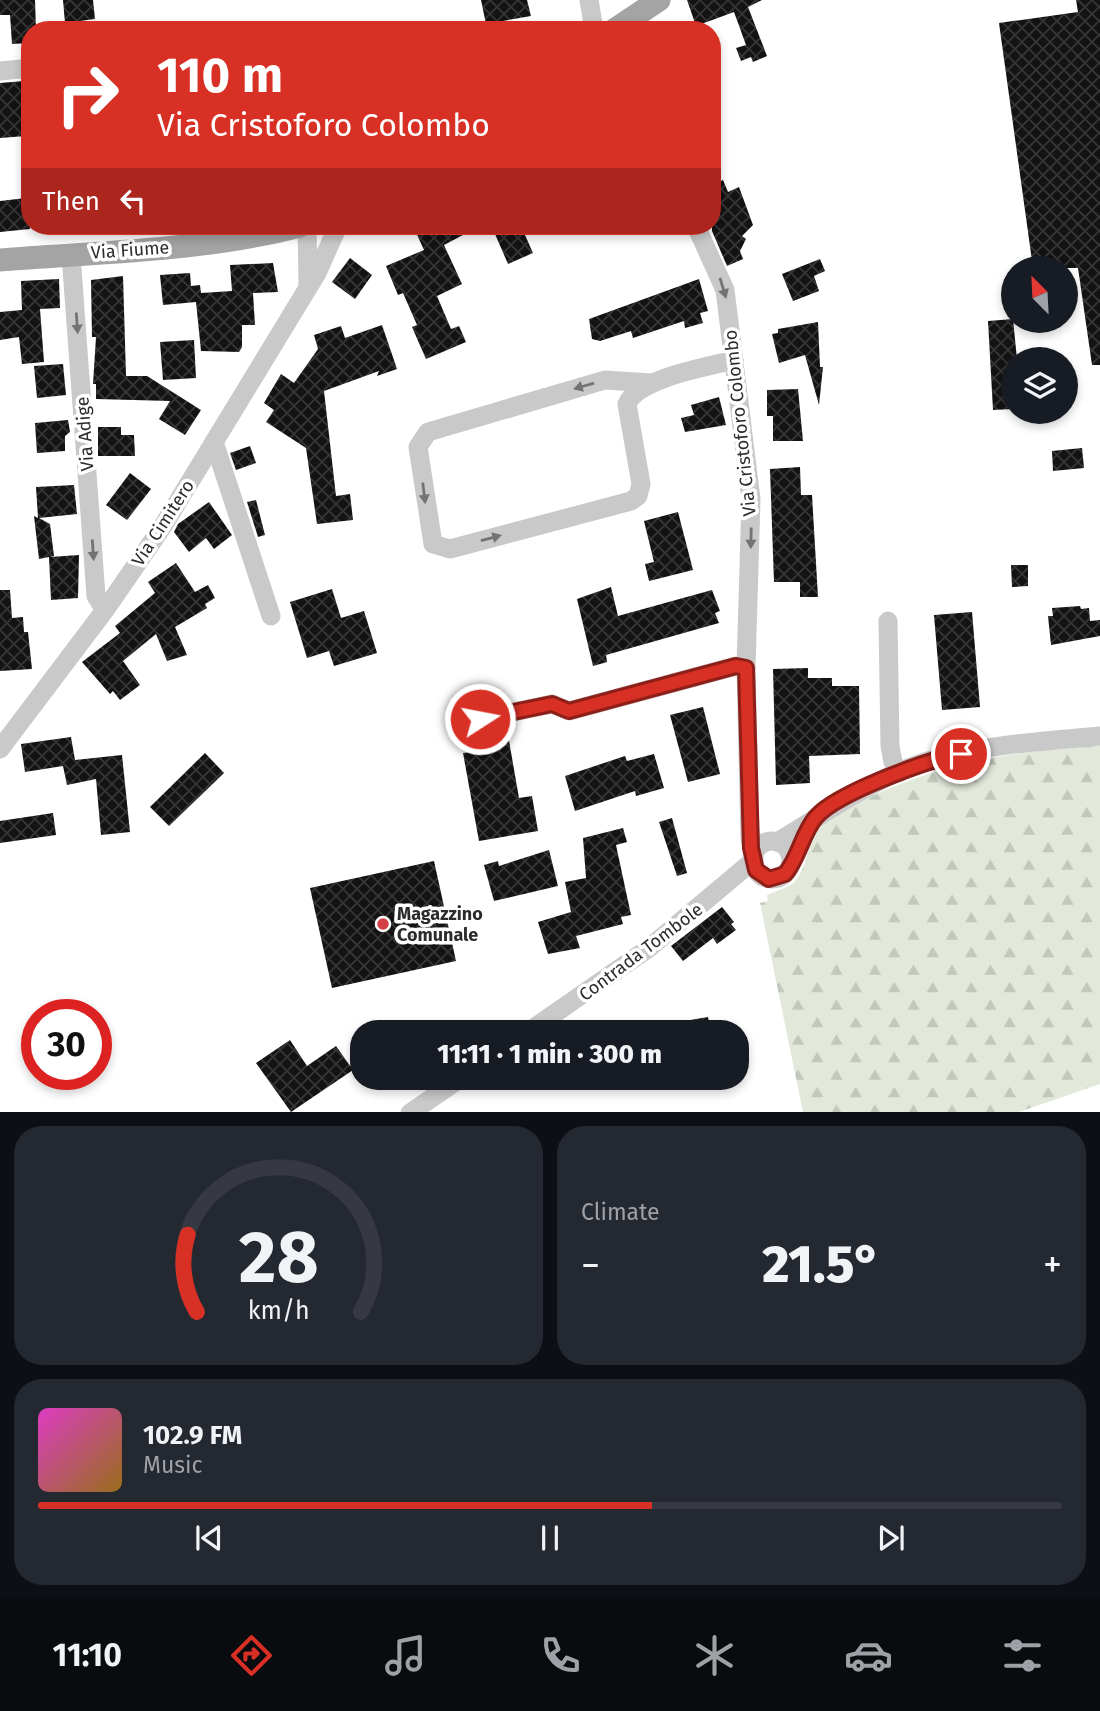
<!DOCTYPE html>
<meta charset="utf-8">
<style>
body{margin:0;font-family:"Fira Sans",sans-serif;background:#242831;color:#f1f3f6;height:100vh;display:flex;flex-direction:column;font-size:26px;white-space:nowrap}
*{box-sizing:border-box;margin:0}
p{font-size:23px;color:#9ea1a6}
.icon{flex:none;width:38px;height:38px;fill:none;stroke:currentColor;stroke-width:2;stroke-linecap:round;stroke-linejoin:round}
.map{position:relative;height:1112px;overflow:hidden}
.side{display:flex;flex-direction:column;gap:14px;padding:14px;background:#0d0f14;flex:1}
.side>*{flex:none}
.guide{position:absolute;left:21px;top:21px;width:700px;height:214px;border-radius:28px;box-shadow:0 4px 10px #0003;background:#d93025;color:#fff;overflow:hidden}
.needle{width:46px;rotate:336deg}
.fabs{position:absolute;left:1001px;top:256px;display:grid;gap:14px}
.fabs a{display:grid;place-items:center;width:77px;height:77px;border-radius:50%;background:#171b24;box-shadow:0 4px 10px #0003;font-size:35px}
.speed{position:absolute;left:21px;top:999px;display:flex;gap:14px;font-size:35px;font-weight:700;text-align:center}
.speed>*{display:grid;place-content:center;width:91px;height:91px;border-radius:50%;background:#171b24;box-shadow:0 4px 10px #0003;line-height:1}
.speed .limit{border:10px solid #d22;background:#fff;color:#111}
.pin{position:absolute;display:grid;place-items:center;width:60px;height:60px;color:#fff;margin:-30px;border:4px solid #fff;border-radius:50%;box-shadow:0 2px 7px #0007}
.me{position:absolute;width:77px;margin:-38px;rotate:79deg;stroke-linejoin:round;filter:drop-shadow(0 0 5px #0008)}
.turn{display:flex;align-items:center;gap:24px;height:147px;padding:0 21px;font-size:32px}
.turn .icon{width:91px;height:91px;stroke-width:2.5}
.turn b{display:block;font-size:49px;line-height:60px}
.then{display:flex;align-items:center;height:66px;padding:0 21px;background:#0003;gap:14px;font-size:26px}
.big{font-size:52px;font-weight:800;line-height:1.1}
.side .widget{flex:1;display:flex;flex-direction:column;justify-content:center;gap:10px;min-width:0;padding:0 24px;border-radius:28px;background:#242831}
.side .dial{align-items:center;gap:0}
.dial svg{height:182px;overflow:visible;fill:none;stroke:#363941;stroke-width:7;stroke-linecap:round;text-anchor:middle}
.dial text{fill:#f1f3f6;stroke:none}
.song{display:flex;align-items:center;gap:21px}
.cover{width:84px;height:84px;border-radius:10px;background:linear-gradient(135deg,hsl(310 70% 55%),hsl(40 70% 35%))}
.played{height:7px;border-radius:4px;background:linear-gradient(90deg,#d93025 60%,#363941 60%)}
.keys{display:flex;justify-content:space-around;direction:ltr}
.heat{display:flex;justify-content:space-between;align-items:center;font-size:38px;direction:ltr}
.side .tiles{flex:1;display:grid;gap:14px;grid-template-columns:1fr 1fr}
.widget:last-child{grid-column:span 2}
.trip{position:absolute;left:350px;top:1020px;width:399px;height:70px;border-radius:28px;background:#171b24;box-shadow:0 4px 10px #0003;font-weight:800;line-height:70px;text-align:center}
.menu{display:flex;height:112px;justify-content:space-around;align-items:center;background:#090b0e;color:#9ea1a6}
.menu .icon{width:49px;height:49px}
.menu .active{color:#d93025}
.menu b{font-size:32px;color:#f1f3f6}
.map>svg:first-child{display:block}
.forest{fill:url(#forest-firs)}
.building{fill:url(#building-cross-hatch)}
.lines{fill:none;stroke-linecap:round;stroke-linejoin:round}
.minor{stroke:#c9c9c9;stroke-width:19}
.major{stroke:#a4a4a4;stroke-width:23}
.oneway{fill:#737373}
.route-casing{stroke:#8d1f18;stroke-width:18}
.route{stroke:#d93025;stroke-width:12}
.poi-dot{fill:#d33f44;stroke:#fff;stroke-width:2.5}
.labels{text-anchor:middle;stroke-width:7;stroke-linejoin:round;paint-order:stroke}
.street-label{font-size:18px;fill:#2c2c2c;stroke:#fff}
.poi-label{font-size:18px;font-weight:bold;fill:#2c2c2c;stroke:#fff;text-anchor:start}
</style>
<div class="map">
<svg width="1100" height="1113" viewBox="0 0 1100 1113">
<defs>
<pattern id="forest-firs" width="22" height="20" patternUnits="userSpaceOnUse" patternTransform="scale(1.75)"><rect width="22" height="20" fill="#e2e9db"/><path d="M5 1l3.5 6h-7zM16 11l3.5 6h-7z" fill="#c2c8bc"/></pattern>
<pattern id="building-cross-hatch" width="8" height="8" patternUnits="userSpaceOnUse" patternTransform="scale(1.75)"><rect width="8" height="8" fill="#131313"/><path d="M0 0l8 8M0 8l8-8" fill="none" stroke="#363636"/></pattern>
</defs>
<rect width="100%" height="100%" fill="#fff"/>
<path class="forest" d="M1100 744V1084L1019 1112H803L760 903 768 901 767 895C775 891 790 887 795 881 810 864 805 840 822 824 839 809 863 800 883 791 958 759 1019 752 1100 744Z"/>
<g class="building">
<polygon points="0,0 35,0 36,30 30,30 30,43 12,44 10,15 0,15"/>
<polygon points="63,0 93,0 95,19 65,23"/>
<polygon points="481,0 527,0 531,16 486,24"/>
<polygon points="687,0 762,0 748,7 767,56 753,62 751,57 741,61 736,48 746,45 734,12 696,26"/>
<polygon points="1076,0 1100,0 1100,365 1092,365 1078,268 1033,268 999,23 1078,12"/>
<polygon points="24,81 26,136 0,138 0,83"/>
<polygon points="723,180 728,192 739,187 753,225 742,236 746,239 740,251 743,259 727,266 712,231 712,185"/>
<polygon points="26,198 30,229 0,232 0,201"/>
<polygon points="413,226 480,226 444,245 462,284 437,296 451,329 459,326 466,342 426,359 412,327 417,325 403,293 398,295 386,266 424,250"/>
<polygon points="514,226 521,226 533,253 508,264 495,234"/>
<polygon points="350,258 372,275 355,299 332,282"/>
<polygon points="820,259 825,271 814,276 819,291 793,301 782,274"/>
<polygon points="273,263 278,292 253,293 255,325 242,325 242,347 239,352 201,351 196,302 163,305 160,275 190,273 191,286 200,285 201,293 232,291 230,265"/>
<polygon points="123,276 126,376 147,376 201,410 185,435 159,419 170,401 96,399 96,384 93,384 96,337 92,337 91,280"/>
<polygon points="59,279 60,308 40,309 44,362 22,364 19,337 0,340 0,312 22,310 21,281"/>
<polygon points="699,279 708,311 700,313 703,323 685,328 684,321 633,338 631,331 600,341 592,339 589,319"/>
<polygon points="1013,319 1017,359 1013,359 1013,409 993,410 988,321"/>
<polygon points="818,322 820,367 823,367 819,405 805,355 779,363 772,334 778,333 778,329"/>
<polygon points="382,325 397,369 377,376 379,371 324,391 336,496 350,494 353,520 317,524 306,448 266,422 274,410 264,403 281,374 294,383 318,349 314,335 341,326 345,338"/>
<polygon points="194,340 196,378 163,380 160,342"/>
<polygon points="63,364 66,395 37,398 34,366"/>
<polygon points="798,389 803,441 773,441 773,416 767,416 767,390"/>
<polygon points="719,397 726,425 685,432 681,418 694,415 691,405"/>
<polygon points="68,420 70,432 65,436 65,451 37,453 35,423"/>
<polygon points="98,427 121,427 121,435 134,435 135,456 98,456"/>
<polygon points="250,446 256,463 236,470 230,453"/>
<polygon points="1082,448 1084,468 1053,471 1052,451"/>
<polygon points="800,467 801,495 812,495 818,597 800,597 800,582 774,582 770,469"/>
<polygon points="130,473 151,489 127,520 106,505"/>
<polygon points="74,485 77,514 39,518 50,524 54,556 50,557 79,555 78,598 51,600 49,557 39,559 34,516 38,518 36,487"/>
<polygon points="256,500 265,535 258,537 247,502"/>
<polygon points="209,502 232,535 214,549 206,538 189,552 174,532 178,524"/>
<polygon points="678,512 693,570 649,581 645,564 654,562 644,521"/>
<polygon points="176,563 195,592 208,585 215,598 205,604 207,608 175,627 187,655 167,661 156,634 123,661 140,685 120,700 113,691 110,694 82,662 120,633 115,626 155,593 148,582"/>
<polygon points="1011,565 1028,565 1028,586 1012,587"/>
<polygon points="611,587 618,616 712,590 720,611 715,613 719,623 606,655 607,662 593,666 577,599"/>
<polygon points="332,589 341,618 364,611 377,653 334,666 329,651 307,658 290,602"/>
<polygon points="0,590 10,590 12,618 23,617 24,632 28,632 32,669 0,671"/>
<polygon points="1080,606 1081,609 1089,608 1090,621 1100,620 1100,636 1051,645 1048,616 1053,616 1052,608"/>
<polygon points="972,612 980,707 942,710 934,615"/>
<polygon points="808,668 808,678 832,678 832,686 859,686 860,754 809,756 810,783 776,785 773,669"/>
<polygon points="703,707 720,774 688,782 670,715"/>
<polygon points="508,735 519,798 532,796 538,831 479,841 463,753 476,751 474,741"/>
<polygon points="71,737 75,760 122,755 130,832 101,835 96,779 67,785 63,766 25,772 21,744"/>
<polygon points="205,753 224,773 169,826 150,807"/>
<polygon points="654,754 664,788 636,796 635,791 575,811 565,776 625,756 627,761"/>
<polygon points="53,813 56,835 0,843 0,821"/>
<polygon points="672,818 687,873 677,876 659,822"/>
<polygon points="623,828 627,842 616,845 631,915 621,917 623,924 576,936 580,948 548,954 538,922 571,912 565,882 586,878 583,838"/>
<polygon points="549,850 558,886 494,901 484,865 498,861 499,866"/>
<polygon points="434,861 456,961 332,988 310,888"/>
<polygon points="722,907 734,922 731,924 736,930 717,944 713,938 683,961 671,946"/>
<polygon points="708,1017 711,1032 662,1032 661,1025"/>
<polygon points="290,1040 307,1066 336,1046 353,1070 291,1112 256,1063"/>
</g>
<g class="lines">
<g class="minor">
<polyline points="589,0 594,30"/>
<polyline points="0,71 30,68"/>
<polyline points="307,226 308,284"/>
<polyline points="696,226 725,290 751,499 746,668 750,839 754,857"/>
<polyline points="71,255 96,596 105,610"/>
<path d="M652 383 605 380 428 432 418 447 433 544 450 549 631 501 638 496 641 484 627 404C638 378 708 367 734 360"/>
<polyline points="214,442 271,616"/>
<polyline points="888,621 890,746 893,762 899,773"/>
<polyline points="456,724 552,704 569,711 736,666 746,668"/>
<polyline points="0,749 105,610 163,526 317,273 338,226"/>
<circle cx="772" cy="860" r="19"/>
<path d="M777 842C829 811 880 773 939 758 992 744 1046 741 1100 736"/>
<polyline points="528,1032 649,948 754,860"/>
<polyline points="410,1113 461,1078"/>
</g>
<g class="major">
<polyline points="614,30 659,0"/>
<path d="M0 260C100 252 203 251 300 226"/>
</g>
</g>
<defs><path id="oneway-solid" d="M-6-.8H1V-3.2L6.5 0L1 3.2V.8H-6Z" transform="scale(1.75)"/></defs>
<g class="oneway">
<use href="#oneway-solid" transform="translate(723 288) rotate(73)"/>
<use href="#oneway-solid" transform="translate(77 323) rotate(86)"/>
<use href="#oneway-solid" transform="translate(584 386) rotate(164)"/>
<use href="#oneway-solid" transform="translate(424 493) rotate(83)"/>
<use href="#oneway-solid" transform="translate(491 538) rotate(-15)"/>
<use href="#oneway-solid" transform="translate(751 538) rotate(91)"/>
<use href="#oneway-solid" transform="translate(93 550) rotate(86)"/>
</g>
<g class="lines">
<defs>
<path id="route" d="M480 719 552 704 569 711 736 666 746 668 751 848 756 870 769 879 785 874C799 858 802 833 816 817 837 793 929 759 961 754"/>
</defs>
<use href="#route" class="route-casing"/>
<use href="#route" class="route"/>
</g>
<circle class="poi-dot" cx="383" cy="924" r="7"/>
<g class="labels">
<g class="street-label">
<text transform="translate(130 250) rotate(-4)" y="6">Via Fiume</text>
<text transform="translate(740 423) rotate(-96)" y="6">Via Cristoforo Colombo</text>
<text transform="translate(85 434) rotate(-94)" y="6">Via Adige</text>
<text transform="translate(163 523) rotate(-57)" y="6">Via Cimitero</text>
<text transform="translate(641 952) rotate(-37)" y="6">Contrada Tombole</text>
</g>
<g class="poi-label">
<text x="397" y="920">Magazzino<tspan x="397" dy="21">Comunale</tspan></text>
</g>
</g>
</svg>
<div class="fabs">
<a><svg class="needle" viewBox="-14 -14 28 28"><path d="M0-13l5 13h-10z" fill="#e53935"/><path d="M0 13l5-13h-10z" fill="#9ea1a6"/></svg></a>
<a><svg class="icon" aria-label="layers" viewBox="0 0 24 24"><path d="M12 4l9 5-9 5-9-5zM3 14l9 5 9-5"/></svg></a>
</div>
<div class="speed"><div class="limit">30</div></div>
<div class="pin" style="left:961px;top:754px;background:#d93025"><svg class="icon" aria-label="arrive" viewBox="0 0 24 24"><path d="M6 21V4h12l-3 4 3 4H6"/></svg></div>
<svg class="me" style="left:480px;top:719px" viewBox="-20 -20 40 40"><circle r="17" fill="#d93025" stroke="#fff" stroke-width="3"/><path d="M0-11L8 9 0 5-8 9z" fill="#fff"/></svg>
<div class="trip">11:11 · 1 min · 300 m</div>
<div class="guide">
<div class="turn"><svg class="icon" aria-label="right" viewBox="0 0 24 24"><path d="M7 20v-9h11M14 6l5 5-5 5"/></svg><div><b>110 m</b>Via Cristoforo Colombo</div></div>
<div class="then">Then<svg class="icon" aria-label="left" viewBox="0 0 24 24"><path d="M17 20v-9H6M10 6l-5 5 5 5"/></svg></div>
</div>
</div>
<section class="side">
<div class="tiles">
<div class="widget dial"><svg viewBox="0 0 100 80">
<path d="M14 69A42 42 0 1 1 86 69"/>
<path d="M14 69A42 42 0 0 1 10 35" stroke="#d93025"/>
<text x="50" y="56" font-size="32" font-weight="700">28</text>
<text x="50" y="72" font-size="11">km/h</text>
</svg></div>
<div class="widget"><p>Climate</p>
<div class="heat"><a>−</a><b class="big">21.5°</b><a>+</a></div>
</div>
<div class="widget">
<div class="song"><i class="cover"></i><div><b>102.9 FM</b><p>Music</p></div></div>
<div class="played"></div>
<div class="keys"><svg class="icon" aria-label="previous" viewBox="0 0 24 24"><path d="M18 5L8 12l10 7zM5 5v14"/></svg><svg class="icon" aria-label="pause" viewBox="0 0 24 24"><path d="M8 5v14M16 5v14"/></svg><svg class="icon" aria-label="next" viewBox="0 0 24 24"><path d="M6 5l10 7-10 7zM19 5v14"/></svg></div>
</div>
</div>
</section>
<nav class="menu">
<b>11:10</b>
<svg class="icon active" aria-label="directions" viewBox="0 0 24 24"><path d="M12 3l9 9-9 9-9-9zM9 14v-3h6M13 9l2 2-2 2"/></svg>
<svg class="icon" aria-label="music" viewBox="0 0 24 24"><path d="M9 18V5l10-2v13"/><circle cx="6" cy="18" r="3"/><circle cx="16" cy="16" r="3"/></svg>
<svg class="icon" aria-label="phone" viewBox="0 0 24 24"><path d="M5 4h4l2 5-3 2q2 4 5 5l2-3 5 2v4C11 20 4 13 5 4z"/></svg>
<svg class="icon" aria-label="climate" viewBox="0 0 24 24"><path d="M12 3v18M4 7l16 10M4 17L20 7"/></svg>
<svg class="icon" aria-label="car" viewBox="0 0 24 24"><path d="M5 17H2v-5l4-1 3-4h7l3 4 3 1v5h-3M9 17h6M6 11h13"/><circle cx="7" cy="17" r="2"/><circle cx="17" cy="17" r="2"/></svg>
<svg class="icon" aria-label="filters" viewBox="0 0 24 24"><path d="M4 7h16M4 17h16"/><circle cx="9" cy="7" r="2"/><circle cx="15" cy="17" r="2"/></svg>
</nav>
